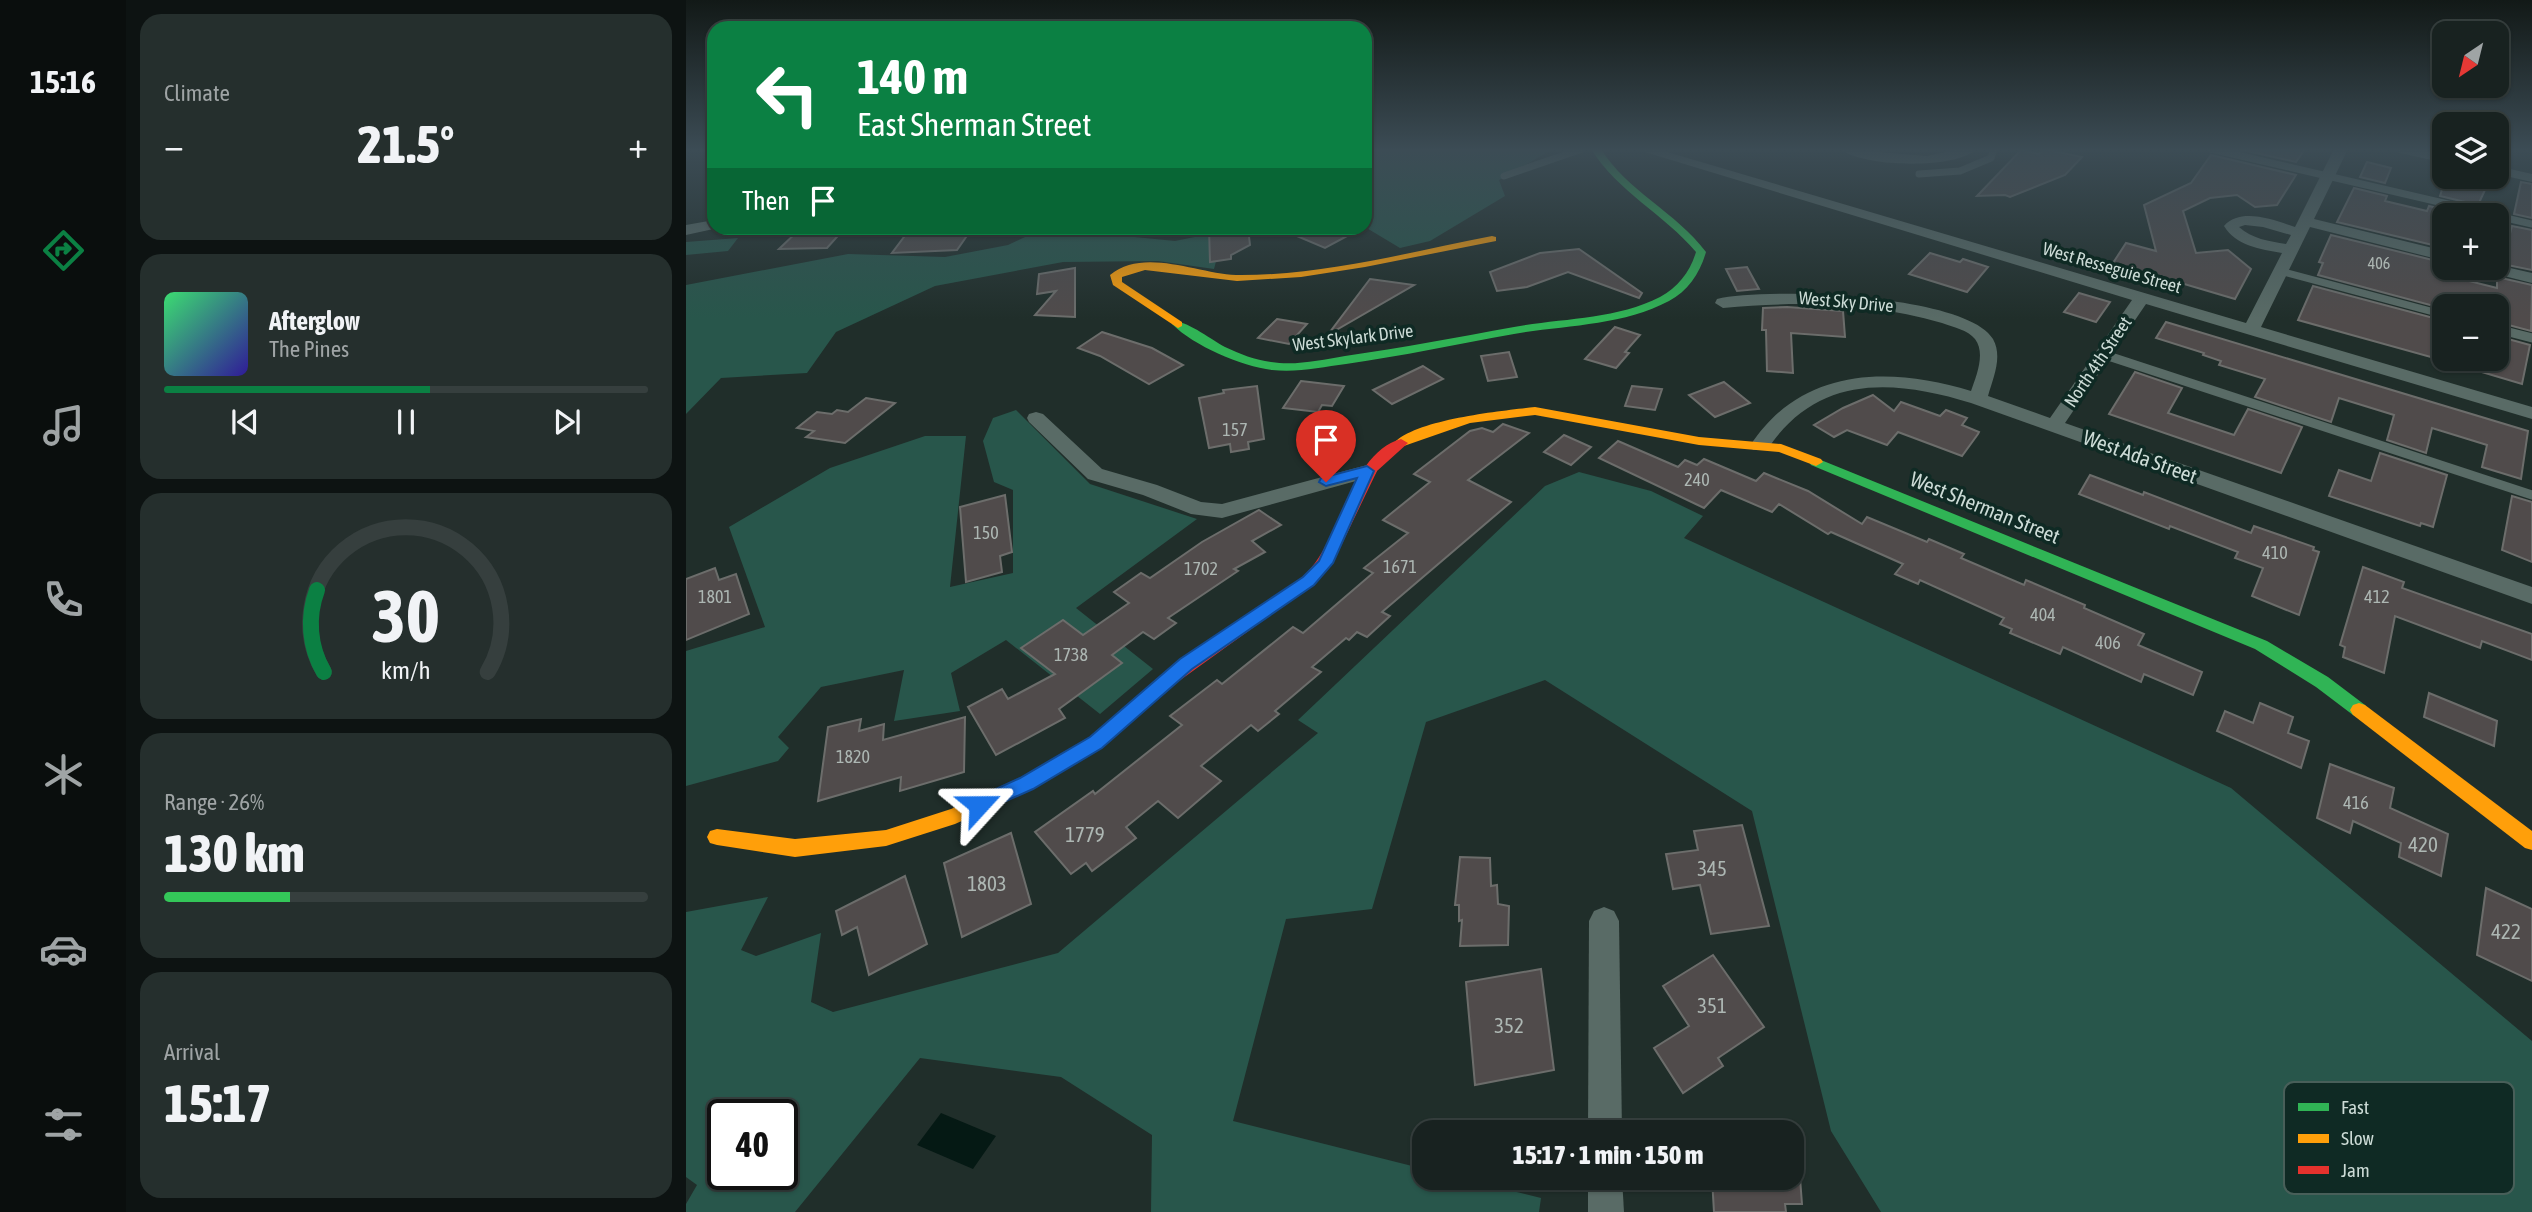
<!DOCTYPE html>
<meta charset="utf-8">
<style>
body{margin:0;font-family:"Asap Condensed",sans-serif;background:#252f2d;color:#f1f3f6;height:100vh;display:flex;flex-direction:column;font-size:26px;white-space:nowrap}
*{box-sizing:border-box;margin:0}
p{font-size:23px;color:#9fa4a5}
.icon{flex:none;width:38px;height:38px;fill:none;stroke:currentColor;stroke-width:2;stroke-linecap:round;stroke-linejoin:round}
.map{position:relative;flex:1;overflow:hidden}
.details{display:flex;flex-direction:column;gap:14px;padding:14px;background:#0d1312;width:560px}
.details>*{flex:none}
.top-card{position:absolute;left:21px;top:21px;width:665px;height:214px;border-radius:21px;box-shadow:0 2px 5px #0004,0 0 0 2px #363f3e;background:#0b8043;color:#fff;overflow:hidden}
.needle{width:46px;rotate:215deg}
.fabs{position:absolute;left:1746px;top:21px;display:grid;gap:14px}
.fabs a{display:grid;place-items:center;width:77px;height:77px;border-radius:14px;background:#182220;box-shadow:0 2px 5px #0004,0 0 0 2px #363f3e;font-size:35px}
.speed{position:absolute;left:21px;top:1099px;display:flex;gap:14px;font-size:35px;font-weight:700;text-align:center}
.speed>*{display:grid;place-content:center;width:91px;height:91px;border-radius:50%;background:#182220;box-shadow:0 2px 5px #0004,0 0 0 2px #363f3e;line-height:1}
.speed .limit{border:4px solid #111;border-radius:10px;background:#fff;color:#111}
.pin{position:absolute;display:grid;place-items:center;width:60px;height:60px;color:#fff;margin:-72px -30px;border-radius:50% 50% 50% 0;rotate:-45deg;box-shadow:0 0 7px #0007}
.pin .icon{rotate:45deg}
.me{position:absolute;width:77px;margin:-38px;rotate:66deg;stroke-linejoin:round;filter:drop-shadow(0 0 5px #0008)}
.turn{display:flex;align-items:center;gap:24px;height:147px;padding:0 35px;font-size:32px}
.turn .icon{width:91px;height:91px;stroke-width:2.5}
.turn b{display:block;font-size:49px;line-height:60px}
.then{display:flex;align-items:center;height:66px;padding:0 35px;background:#0003;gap:14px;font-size:26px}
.big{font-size:52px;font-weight:800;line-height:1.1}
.details .widget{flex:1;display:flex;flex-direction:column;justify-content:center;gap:10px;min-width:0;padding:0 24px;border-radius:21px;background:#252f2d}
.details .dial{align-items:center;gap:0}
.dial svg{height:182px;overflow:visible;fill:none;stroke:#363f3e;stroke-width:7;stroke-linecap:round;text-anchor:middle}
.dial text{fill:#f1f3f6;stroke:none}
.song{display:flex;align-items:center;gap:21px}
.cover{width:84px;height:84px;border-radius:10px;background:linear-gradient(135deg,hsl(140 70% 55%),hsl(250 70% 35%))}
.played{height:7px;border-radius:4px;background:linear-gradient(90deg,#0b8043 55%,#363f3e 55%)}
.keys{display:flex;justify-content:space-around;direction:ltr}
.heat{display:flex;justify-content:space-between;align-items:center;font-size:38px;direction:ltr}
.charge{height:10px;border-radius:5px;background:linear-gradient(90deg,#34c759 26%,#363f3e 0)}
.trip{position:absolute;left:726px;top:1120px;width:392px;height:70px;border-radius:21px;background:#182220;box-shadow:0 2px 5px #0004,0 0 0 2px #363f3e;font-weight:800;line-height:70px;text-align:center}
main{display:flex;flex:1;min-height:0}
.tabs{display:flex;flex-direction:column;width:126px;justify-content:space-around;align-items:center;background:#0a0e0d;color:#9fa4a5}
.tabs .icon{width:49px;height:49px}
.tabs .current{color:#0b8043}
.tabs b{font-size:32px;color:#f1f3f6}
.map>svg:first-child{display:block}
.green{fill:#28564b;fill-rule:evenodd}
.water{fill:#051914}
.building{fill:#504b4b;stroke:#6c6d6b;stroke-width:2}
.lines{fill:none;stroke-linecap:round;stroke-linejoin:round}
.lane-far1{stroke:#596b66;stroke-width:7}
.lane{stroke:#596b66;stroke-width:9}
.street{fill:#596b66;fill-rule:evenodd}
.fast{fill:#30b455;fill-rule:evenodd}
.slow{fill:#ff9f0a;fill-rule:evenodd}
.jam{fill:#e5322d;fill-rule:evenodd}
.route{fill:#1a73e8;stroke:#114b97;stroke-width:2}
.labels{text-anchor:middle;stroke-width:7;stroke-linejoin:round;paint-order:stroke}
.far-number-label{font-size:16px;fill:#adb7b3}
.far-street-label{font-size:18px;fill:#ccdbd6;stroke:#0f2a24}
.number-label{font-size:18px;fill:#adb7b3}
.street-label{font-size:21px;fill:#ccdbd6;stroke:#0f2a24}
.near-number-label{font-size:21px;fill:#adb7b3}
.key{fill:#0f2a24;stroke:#485f59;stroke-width:2}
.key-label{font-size:19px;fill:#ccdbd6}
</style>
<main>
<nav class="tabs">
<b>15:16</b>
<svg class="icon current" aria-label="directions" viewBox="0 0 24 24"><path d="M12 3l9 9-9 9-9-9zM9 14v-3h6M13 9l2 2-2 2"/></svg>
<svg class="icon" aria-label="music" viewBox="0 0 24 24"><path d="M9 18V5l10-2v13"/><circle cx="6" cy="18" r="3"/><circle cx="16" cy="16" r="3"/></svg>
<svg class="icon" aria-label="phone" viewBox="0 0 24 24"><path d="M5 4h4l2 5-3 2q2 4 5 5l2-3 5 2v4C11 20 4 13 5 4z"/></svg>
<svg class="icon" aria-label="climate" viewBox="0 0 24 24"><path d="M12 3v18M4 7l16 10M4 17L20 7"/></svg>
<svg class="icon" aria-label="car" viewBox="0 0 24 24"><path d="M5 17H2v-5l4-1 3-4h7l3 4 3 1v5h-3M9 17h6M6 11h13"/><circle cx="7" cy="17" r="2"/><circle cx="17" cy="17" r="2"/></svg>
<svg class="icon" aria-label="filters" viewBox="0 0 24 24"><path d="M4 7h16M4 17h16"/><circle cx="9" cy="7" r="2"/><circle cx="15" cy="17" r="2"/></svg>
</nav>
<section class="details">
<div class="widget"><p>Climate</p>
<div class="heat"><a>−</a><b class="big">21.5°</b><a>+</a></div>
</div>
<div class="widget">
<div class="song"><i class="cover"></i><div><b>Afterglow</b><p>The Pines</p></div></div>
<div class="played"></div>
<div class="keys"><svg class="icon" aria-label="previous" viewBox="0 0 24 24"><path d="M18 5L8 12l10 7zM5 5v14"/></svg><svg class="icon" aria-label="pause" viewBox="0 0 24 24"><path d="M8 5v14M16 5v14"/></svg><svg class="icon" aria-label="next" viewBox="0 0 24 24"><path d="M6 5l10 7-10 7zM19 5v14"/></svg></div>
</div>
<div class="widget dial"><svg viewBox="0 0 100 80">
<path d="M14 69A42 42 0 1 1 86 69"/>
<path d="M14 69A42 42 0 0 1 11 33" stroke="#0b8043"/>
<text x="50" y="56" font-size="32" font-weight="700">30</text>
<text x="50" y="72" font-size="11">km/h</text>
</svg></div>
<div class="widget"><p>Range · 26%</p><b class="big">130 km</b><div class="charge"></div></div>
<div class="widget"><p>Arrival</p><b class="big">15:17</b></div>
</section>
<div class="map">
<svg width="1846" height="1212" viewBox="0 0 1846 1212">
<rect width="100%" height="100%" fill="#202e2a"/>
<g class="green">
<polygon points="679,149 867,149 813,180 819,196 744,241 714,248 679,227"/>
<polygon points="358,228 489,241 538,231 528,269 472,261 377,262 249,286 150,332 121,373 35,378 0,414 0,285 162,254 259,257 322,245"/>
<polygon points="52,238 42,251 0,255 0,242"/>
<polygon points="330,410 404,484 511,519 390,608 467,669 414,714 320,640 265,673 274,711 208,721 218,670 135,687 92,737 103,748 92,761 0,786 0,651 79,627 43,527 144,468 239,436 280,436 264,587 327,573 327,490 308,482 297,441 307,418"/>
<path d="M893 472 965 491 1017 516 998 538 1545 788 1846 1041V1212H1195L1145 1131 1066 811 859 680 740 722 686 909 600 919 547 1121 738 1169V1178H773L855 1198 853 1212H465L466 1135 375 1077 234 1058 109 1212H0V1204L11 1185 0 1177V912L82 897 55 950 70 956 135 933 125 1002 147 1012 372 953 632 733 612 720 859 486ZM37 1115H96V1174H37Z"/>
</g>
<polygon class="water" points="255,1113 310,1136 287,1169 231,1145"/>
<g class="building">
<polygon points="1358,149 1396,157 1379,175 1324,197 1319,195 1291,196 1335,150 1353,154"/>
<polygon points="1552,149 1619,149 1610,162"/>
<polygon points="1525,155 1610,175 1591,205 1569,207 1551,195 1524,198 1497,211 1510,253 1542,250 1565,269 1549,299 1427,263 1440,243 1470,251 1458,205 1505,183"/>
<polygon points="1681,162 1705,168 1699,183 1674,177"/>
<polygon points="1760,177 1805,177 1792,205 1754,196"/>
<polygon points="1835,182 1846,184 1846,218 1828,214"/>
<polygon points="1668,188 1701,196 1699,201 1741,211 1743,206 1763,211 1762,215 1759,215 1759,248 1651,222"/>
<polygon points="1826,226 1846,230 1846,270 1811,263 1811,239 1822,241"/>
<polygon points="115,228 159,228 141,248 93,249"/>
<polygon points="523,228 562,228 564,245 545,255 545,259 524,262"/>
<polygon points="592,228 676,228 639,248"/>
<polygon points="285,230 271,250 206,253 221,233"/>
<polygon points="1645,235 1759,263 1759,275 1811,288 1811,277 1846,285 1845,331 1811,322 1811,306 1759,306 1759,309 1632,275 1637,263 1633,262"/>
<polygon points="893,249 956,293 953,298 882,272 841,287 811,291 804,272 854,253"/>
<polygon points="1244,253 1274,262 1277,259 1302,267 1281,292 1223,274"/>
<polygon points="1061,267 1073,289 1051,291 1040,269"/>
<polygon points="389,268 389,317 349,315 370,291 351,294 353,274"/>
<polygon points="684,279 728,285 645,333 644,332"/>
<polygon points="1627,286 1759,321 1759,361 1612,320"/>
<polygon points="1393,293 1424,302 1410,322 1378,312"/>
<polygon points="1101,307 1157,311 1159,337 1105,333 1107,373 1081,371 1080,330 1076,330 1077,308"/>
<polygon points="591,319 621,324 603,344 572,338"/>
<polygon points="1480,322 1842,431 1835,479 1796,467 1801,445 1746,428 1740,453 1701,440 1708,415 1653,398 1645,422 1569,397 1579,379 1533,365 1535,361 1517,355 1518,353 1470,338"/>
<polygon points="929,327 954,335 939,352 943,353 930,368 899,359"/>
<polygon points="416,332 466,348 497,365 463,384 414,356 392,348"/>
<polygon points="1811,336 1844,345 1836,384 1769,364 1770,359 1811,359"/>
<polygon points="823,352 831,377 802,381 795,356"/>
<polygon points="737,366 757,379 706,404 687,390"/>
<polygon points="1449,372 1496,388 1482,413 1548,435 1562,409 1616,427 1595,473 1423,414"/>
<polygon points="615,381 658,386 646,406 636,405 632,412 597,408"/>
<polygon points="1038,382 1064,403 1029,417 1003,395"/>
<polygon points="571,386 578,439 562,442 563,449 545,452 544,444 523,448 513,398 538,393 537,390"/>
<polygon points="946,386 976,389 969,410 939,406"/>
<polygon points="1187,395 1208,411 1215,402 1254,416 1260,410 1281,418 1276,425 1293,432 1292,434 1276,456 1212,432 1201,445 1161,430 1148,437 1128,425 1157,408"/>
<polygon points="180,398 209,403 159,443 120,437 128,431 111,428 131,412 146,414 151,410 162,412"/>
<polygon points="817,424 843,433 782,480 825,502 696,612 704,616 681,637 671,632 663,640 660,638 626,667 635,672 589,711 593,714 572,731 565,725 515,766 535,781 492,818 472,801 440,827 450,838 406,871 400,863 385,874 349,832 407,791 409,794 496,725 484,716 531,680 536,684 607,627 617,633 687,573 678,568 722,533 697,520 744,482 728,474 784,431 796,428 807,432"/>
<polygon points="878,435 905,447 885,465 858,452"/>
<polygon points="932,441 992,467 999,460 1011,465 1018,459 1070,481 1078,473 1122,491 1176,524 1181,517 1241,542 1243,539 1278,554 1275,558 1338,585 1340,580 1399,605 1398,608 1458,634 1452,645 1516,672 1507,695 1458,674 1455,682 1377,647 1374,654 1324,633 1326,629 1314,624 1318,618 1234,580 1232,584 1209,574 1217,564 1145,532 1142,534 1093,504 1086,512 1035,490 1018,508 913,458"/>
<polygon points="1694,453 1761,475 1747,527 1735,523 1734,526 1643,496 1653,470 1685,481"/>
<polygon points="1404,475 1457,495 1458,492 1565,533 1568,526 1628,547 1627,550 1633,552 1613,615 1566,596 1577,568 1549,558 1552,552 1484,526 1483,529 1393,494"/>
<polygon points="319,495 326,552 314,556 316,572 280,582 274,507"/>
<polygon points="1826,496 1846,502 1846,562 1816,550"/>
<polygon points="573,510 595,525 566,541 579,552 548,569 552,571 482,618 490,623 468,639 457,632 426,655 436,663 373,709 379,718 310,755 282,707 316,689 322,699 369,674 335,648 377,620 397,635 443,603 428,592 455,573 464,578 516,542"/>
<polygon points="1677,567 1718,582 1716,588 1846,634 1846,660 1796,641 1794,648 1709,616 1698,673 1657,657 1659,647 1654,645"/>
<polygon points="29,568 33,580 50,574 63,614 0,640 0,579"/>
<polygon points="1743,693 1811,721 1808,746 1738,717"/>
<polygon points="1574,703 1607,717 1602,733 1623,741 1615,768 1531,731 1539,711 1567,723"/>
<polygon points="279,717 278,772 214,791 215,777 132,801 142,727 175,719 173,731 198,724 197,740"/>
<polygon points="1644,764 1708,788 1704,808 1762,834 1755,876 1713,857 1715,843 1667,821 1664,833 1631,818"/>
<polygon points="1056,825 1083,926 1025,934 1014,885 987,889 980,854 1012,850 1008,831"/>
<polygon points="325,833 345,904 276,937 258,863"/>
<polygon points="774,857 804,858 805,886 811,885 812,904 823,906 822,945 774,946 776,920 773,921 773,905 769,905"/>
<polygon points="219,876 241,944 183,975 171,927 156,935 150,911"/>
<polygon points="1800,888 1846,909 1846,981 1791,955"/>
<polygon points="1027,955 1078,1027 1032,1058 1037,1066 997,1093 968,1048 1003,1026 977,986"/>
<polygon points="855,969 868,1070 789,1085 780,982"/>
<polygon points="1026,1178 1114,1178 1116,1204 1099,1204 1100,1212 1028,1212"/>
</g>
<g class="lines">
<g class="lane-far1">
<polyline points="1525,149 1809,215"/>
<polyline points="1233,174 1274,171 1305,158 1308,149"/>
<polyline points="818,176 896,149"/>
<polyline points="1811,216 1846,224"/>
<polyline points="1594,271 1759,315"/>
</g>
<g class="lane">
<polyline points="1811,329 1846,338"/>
<polyline points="1416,354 1846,495"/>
</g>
<g class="street">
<path d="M949 149H971L1560 323 1596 253C1574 249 1550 246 1538 226 1555 207 1588 220 1609 227L1648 149H1662L1628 219 1759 251V261L1624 227 1575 327 1846 407V419L1460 304 1379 423 1846 587V604L1285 403C1207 379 1131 374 1081 450H1067L1064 446C1115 367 1203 366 1285 391 1290 377 1300 353 1289 339 1282 330 1267 327 1256 323 1184 302 1111 301 1037 308L1029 303 1031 299C1080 287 1280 294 1307 339 1317 357 1307 378 1302 396L1364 418 1446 300ZM1559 225 1577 227 1605 235 1600 244C1583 241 1566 239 1553 227Z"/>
<path d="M1154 149 1241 156 1274 149H1291C1269 170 1176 167 1154 149Z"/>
<polygon points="1708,149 1733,149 1759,155 1759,163 1710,152"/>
<polygon points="1811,166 1846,174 1846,182 1811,174"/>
<polygon points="28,220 28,228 32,228 0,235 0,225"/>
<polygon points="1811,265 1846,273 1846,283 1798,271 1796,268 1811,268"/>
<polygon points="350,412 357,414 416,469 471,485 515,502 536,504 681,465 688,466 691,471 688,476 536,518 505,514 457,495 402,479 343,422 341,418 343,414"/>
<polygon points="918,907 928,911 933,921 936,1132 902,1132 903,921 908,911"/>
<polygon points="902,1178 936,1178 938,1212 902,1212"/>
</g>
<g class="fast">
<path d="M905 149H915C941 191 990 212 1020 252 1014 273 1002 291 983 301 936 326 879 325 828 334 772 344 716 356 660 364 636 367 611 373 586 370 555 366 508 346 486 324L488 322C500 320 527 341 539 347 554 354 569 360 585 362 609 366 635 360 659 356 716 348 772 337 828 327 876 318 929 320 974 297 992 287 1004 272 1010 252 978 214 932 192 905 149Z"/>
<polygon points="1130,458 1581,641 1642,677 1679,705 1682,710 1679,715 1673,717 1667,715 1630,687 1569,649 1125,465 1123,462"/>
</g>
<g class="slow">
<path d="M806 236 810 237V241L679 267 615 277 551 281 459 270 436 277V282L496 322V326L492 328 427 285 424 275C458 247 512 274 550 275 636 276 723 252 806 236Z"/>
<path d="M849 407 1013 437 1095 444 1135 459 1137 462 1130 466 1093 452 1013 445 849 415 784 423 715 447 708 443C731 419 816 411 849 407Z"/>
<polygon points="480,674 486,676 488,681 486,686 416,747 347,789 269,824 200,846 109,857 31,845 24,843 21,837 24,831 31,829 109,839 200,830 265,809 335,779 404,737 474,676"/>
<polygon points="1673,703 1679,705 1846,831 1846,850 1839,848 1667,715 1664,710 1667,705"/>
</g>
<path class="jam" d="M715 439 722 443 691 471 653 550 629 583 486 686H474L472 681 486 667C514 645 545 626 575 606 594 594 615 582 629 563 655 528 668 452 715 439Z"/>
</g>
<linearGradient id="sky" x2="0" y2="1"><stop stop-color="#121917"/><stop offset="0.47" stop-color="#3c4c55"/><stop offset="1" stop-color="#3c4c55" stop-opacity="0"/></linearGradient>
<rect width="1846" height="319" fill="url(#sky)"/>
<polygon class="route" points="681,466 688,471 647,563 628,585 506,669 416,748 347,789 293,813 286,811 284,805 286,800 334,778 404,737 494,659 617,577 633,561 671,478 640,486 633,482 635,478"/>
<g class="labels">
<g class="far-number-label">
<text x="1693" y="269">406</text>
</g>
<g class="far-street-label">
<text transform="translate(1426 268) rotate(16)" y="6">West Resseguie Street</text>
<text transform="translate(1160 302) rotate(5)" y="6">West Sky Drive</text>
<text transform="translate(667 338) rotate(-7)" y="6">West Skylark Drive</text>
<text transform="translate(1412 362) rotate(-56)" y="6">North 4th Street</text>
</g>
<g class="number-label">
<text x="549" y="436">157</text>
<text x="1011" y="486">240</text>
<text x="300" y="539">150</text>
<text x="1589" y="559">410</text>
<text x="714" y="573">1671</text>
<text x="515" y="575">1702</text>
<text x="29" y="603">1801</text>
<text x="1691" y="603">412</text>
<text x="1357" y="621">404</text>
<text x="1422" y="649">406</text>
<text x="385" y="661">1738</text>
<text x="167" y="763">1820</text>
<text x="1670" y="809">416</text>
</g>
<g class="street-label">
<text transform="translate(1454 457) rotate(20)" y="7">West Ada Street</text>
<text transform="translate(1299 508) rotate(22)" y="7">West Sherman Street</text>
</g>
<g class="near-number-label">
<text x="399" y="842">1779</text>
<text x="1737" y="852">420</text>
<text x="1026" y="876">345</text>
<text x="301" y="891">1803</text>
<text x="1820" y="939">422</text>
<text x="1026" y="1013">351</text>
<text x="823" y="1033">352</text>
</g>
</g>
<rect x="1598" y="1082" width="230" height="112" rx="10" class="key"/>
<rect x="1612" y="1103" width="31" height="8" fill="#30b455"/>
<rect x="1612" y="1134" width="31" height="9" fill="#ff9f0a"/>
<rect x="1612" y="1166" width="31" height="8" fill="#e5322d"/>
<g class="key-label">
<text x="1655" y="1114">Fast</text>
<text x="1655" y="1145">Slow</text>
<text x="1655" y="1177">Jam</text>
</g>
</svg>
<div class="fabs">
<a><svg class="needle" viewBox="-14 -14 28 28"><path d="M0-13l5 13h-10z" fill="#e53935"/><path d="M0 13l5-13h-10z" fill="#9fa4a5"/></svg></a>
<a><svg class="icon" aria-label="layers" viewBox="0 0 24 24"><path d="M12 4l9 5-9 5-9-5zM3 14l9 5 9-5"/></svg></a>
<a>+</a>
<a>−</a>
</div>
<div class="speed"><div class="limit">40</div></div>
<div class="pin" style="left:640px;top:482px;background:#d93025"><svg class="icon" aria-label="arrive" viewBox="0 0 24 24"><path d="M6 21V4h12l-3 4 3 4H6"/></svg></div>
<svg class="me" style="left:293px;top:805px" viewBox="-20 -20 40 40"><path d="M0-17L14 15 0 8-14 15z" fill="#1a73e8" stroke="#fff" stroke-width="4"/></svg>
<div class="trip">15:17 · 1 min · 150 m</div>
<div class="top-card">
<div class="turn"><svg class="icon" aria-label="left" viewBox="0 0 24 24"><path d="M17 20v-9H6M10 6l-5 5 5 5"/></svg><div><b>140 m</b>East Sherman Street</div></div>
<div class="then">Then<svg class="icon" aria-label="arrive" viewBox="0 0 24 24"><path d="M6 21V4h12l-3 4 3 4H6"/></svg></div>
</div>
</div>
</main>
